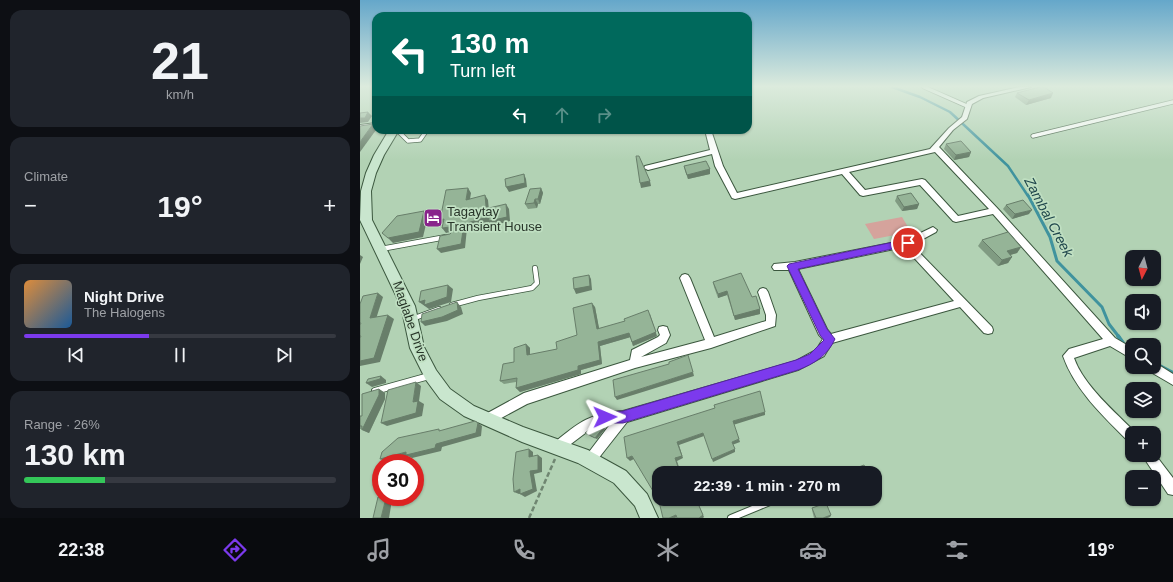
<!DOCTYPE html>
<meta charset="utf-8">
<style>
body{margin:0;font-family:Arial,sans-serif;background:#20242c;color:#f1f3f6;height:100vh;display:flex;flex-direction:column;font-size:15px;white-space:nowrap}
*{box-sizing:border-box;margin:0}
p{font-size:13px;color:#9ea1a6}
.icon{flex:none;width:22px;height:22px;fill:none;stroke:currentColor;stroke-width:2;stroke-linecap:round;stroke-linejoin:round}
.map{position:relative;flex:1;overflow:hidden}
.side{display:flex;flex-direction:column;gap:10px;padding:10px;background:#0d0f14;width:360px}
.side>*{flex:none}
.top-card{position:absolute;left:12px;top:12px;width:380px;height:122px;border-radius:12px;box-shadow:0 1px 3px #0004;background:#00695c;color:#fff;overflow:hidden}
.needle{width:26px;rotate:186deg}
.controls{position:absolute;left:765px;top:250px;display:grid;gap:8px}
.controls a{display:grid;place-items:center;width:36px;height:36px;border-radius:8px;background:#171b24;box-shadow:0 1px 3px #0004;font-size:20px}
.speed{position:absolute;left:12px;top:454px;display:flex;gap:8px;font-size:20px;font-weight:700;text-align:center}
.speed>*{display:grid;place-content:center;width:52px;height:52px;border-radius:50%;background:#171b24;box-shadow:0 1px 3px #0004;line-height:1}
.speed .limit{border:6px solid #d22;background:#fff;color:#111}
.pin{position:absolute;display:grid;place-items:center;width:34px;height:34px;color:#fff;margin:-17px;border:2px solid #fff;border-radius:50%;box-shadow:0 1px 4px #0007}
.me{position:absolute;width:44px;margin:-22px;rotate:89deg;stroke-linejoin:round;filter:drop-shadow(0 0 3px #0008)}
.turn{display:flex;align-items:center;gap:14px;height:84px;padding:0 12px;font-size:18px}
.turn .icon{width:52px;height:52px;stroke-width:2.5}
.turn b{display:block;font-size:28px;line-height:34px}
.lanes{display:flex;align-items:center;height:38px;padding:0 12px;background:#0003;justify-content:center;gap:20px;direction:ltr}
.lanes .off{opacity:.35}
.big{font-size:30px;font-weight:800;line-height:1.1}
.side .tile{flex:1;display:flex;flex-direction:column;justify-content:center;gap:6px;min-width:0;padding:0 14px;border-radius:12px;background:#20242c}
.side .dial{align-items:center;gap:0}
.dial b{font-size:52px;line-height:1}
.song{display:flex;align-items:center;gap:12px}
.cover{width:48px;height:48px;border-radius:6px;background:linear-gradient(135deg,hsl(30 70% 55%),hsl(210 70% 35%))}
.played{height:4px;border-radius:2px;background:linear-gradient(90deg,#7c3aed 40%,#363941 40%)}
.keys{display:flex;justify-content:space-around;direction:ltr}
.heat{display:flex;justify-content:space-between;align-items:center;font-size:22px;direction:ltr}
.charge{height:6px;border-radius:3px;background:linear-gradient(90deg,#34c759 26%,#363941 0)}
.trip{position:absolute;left:292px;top:466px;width:230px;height:40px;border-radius:12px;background:#171b24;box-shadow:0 1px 3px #0004;font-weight:800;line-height:40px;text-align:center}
.menu{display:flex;height:64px;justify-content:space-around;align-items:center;background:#090b0e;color:#9ea1a6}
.menu .icon{width:28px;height:28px}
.menu .selected{color:#7c3aed}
.menu b{font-size:18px;color:#f1f3f6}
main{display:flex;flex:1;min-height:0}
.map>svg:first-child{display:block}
.green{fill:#d5a39c}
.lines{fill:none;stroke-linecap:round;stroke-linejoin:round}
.stream-far2{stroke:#40939e;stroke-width:2.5}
.stream-far1{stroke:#40939e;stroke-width:3}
.stream{stroke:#40939e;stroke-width:4}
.lane-far2-casing{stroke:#3b573e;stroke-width:5}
.lane-far1-casing{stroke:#3b573e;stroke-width:6}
.lane-casing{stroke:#3b573e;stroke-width:8}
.street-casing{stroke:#3b573e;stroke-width:2}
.secondary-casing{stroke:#3b573e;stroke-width:2}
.path{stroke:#6f8671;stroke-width:2.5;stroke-dasharray:5 2.5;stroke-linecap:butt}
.lane-far2{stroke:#fff;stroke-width:3.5}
.lane-far1{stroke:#fff;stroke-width:4.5}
.lane{stroke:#fff;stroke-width:6}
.street{fill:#fff;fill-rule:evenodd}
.secondary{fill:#c9e6ce;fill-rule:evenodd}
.wall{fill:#809b82}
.shaded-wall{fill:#687e6a}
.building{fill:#95b497;stroke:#687e6a}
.route{fill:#7c3aed;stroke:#51269a}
.labels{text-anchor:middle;stroke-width:3.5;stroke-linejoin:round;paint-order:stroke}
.poi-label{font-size:13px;fill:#283529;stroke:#bfdfc1;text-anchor:start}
.street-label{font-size:13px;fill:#283529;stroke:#bfdfc1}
.water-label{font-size:14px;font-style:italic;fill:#20474c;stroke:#bfdfc1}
</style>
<main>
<section class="side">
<div class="tile dial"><b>21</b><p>km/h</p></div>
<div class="tile"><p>Climate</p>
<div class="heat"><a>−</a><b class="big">19°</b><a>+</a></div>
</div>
<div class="tile">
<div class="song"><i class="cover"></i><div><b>Night Drive</b><p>The Halogens</p></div></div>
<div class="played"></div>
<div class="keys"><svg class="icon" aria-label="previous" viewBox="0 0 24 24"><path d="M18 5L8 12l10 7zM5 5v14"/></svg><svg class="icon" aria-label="pause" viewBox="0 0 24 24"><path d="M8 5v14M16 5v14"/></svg><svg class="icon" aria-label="next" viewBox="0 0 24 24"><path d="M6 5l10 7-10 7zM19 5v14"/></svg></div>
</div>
<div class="tile"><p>Range · 26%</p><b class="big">130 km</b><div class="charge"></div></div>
</section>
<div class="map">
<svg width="813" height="518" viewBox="0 0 813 518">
<rect width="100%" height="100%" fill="#b2d2b4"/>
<polygon class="green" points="542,217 551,232 514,239 505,224"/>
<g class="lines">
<polyline class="stream-far2" points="532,87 560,97 590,112 648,166 668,196"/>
<polyline class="stream-far1" points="668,195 690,237 697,261 742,307 749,324 759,337"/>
<g class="stream">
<polyline points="758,336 763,343"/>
<polyline points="794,363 813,373"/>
</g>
<defs>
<g id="lane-far2">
<polyline points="564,87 607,106"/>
<polyline points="37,130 48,141 60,140 67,130"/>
<polyline points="673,136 813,102"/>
</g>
<g id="lane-far1">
<polyline points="21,249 86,237"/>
<polyline points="92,305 118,298 172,288 177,283 175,268"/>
<polyline points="52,319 79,309"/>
</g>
<g id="lane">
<polyline points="15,391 69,376"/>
<polyline points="371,518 417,499"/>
</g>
<g id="street">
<path d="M659 87H671L623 98 612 104 607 119 593 130 579 147 638 209 755 338 772 348V359L750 346 714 358C724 386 755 412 776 433H772V443L768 441C743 416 715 390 703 356L709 349 743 339 633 214 596 222 593 221 560 185 503 196 500 195 482 174 375 199 372 198 355 166 352 154 288 170 284 168 285 166 350 150 345 130H351L363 166 377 193 570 149 589 128 602 117 607 102 619 96ZM575 152 629 209 598 216 565 180 562 179 505 190 489 172Z"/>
<polygon points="16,123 16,127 0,129 0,125"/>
<path d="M573 227 577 230 576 232 552 245 632 327 633 330 632 333 628 334 624 333 600 307 472 343 464 356 438 370 267 422 234 464 230 466 226 464 224 460 226 456 251 423 232 428 203 450 199 452 195 450 193 446 195 442C218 423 232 412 263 411L436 361 456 350 463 339 459 335 429 270H414L412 267 414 264 435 262 546 240ZM544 247 594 301 471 334 467 329 438 269Z"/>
<polygon points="325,274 328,275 330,278 354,337 406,321 406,315 398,292 400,289 403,288 406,289 408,292 416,315 415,326 351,348 275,368 167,404 132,423 128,425 124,423 122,419 124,415 164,393 270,360 272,350 298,337 300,335 298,330 299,327 303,326 307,327 310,335 306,343 281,357 345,340 320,278 322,275"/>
<polygon points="794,362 813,374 813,385 789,371 788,367 794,367"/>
<polygon points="794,453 813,478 813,495 808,494 782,455 794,455"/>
</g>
<polygon id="secondary" points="29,130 39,130 24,155 16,173 11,191 12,220 55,306 64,347 76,370 90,389 114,406 163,427 228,450 266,471 287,494 298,518 280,518 275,506 254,483 218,463 162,442 104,416 80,399 66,380 50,348 41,306 0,220 1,191 6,173 14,155"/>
</defs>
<use href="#lane-far2" class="lane-far2-casing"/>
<use href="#lane-far1" class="lane-far1-casing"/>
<use href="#lane" class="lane-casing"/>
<use href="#street" class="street-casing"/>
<use href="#secondary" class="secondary-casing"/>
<polyline class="path" points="169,518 195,459"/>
<use href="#lane-far2" class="lane-far2"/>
<use href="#lane-far1" class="lane-far1"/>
<use href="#lane" class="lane"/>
<use href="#street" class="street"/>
<use href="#secondary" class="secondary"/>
</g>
<g class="wall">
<polygon points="657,93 691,98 666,105 655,97"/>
<polygon points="586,144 611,152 609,157 594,160 584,149"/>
<polygon points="324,166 350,169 350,174 328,179 325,171"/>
<polygon points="181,188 183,193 180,204 178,204 177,208 168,209 165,204"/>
<polygon points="537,196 559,204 557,209 542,211 535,201"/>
<polygon points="646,205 669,214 652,219 643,209"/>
<polygon points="622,240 661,247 657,253 650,255 652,257 648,263 638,266 618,246"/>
<polygon points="353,282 392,297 400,309 400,314 375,320 367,295 358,298 354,287"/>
<polygon points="235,307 239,329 297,336 273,346 270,337 240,346 242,364 221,370 221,374 160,392 156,388 156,382 144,384 140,381 154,362 166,344 170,348 170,355 197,349 217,335"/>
<polygon points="19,389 25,393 25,399 9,433 2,430 2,429 0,429 0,416 2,416"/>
<polygon points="245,429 237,439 226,434 225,433"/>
<polygon points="480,499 496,499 482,505"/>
<polygon points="452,508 471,515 470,517 467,518 454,518 452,510"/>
</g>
<g class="shaded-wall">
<polygon points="693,93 691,98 666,105 669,100"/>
<polygon points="8,112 12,116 8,122 0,123 0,118"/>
<polygon points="13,124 16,128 16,130 0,152 0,142"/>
<polygon points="611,152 609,157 594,160 596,155"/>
<polygon points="350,169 350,174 328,179 327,175"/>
<polygon points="164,174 166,179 167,187 149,192 146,187"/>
<polygon points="290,181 291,186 281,188 280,183"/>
<polygon points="108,188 111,193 109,205 106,200"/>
<polygon points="181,188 183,193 180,204 178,199"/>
<polygon points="125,195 128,200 130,221 146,204 149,209 150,221 132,226 129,222 107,228 105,248 81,253 77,249 104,224"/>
<polygon points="175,199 178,204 177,208 174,203"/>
<polygon points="559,204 557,209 542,211 544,207"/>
<polygon points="672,210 669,214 652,219 655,214"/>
<polygon points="64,211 68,216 63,237 33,243 28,238"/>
<polygon points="84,219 83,224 80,220"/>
<polygon points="90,227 94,231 86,233 82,228"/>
<polygon points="661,247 657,253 643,257 647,251"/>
<polygon points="0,255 3,257 0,264"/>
<polygon points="652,257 648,263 638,266 642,260"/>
<polygon points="229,275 231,279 232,290 216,294 214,289"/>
<polygon points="88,285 93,289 91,302 69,309 59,302"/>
<polygon points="367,291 367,295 358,298 358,294"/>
<polygon points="18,293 23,297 15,322 10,318"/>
<polygon points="97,302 101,307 103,314 87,321 65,326 61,322"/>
<polygon points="232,303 235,307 240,333 237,329"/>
<polygon points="400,309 400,314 375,320 374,316"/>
<polygon points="290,314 297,336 273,346 272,342"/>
<polygon points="28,315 34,319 20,362 0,366 0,361"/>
<polygon points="269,333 271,337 240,346 242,364 221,370 221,374 160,392 156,388 218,366 238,342"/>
<polygon points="166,344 170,348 170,359 167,355"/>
<polygon points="333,372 334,376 257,400 255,397"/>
<polygon points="21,376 26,380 26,383 12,387 6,383"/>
<polygon points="56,382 61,386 59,401 64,404 62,416 27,426 21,423 53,402"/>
<polygon points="19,389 25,393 25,399 9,433 2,430"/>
<polygon points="405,412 405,415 373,425 373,421"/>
<polygon points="118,423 122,426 121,436 82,447 81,451 52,458 48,456 27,462 20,459 76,444"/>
<polygon points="244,427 245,429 237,439 235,438"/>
<polygon points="343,433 344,436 319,445 323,458 317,461 321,473 320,473 315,458 317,442"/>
<polygon points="379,439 380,442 372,445 372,442"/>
<polygon points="169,449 173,452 173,460 169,457"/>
<polygon points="375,449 375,452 353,462 352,459"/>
<polygon points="178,455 182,458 182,472 174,474 177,491 165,497 160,494 170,471"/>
<polygon points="272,456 274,459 270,461 267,458"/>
<polygon points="160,489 165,492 159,494 154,492"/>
<polygon points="296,489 298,492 295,493 293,491"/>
<polygon points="26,498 32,500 29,518 21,518"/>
<polygon points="336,499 344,517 343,518 339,518"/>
<polygon points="493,499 496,499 482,505 483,503"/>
<polygon points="316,515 318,517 315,518 309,518"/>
<polygon points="471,515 470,517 467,518 463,518"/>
</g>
<g class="building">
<polygon points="680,87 684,87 693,93 669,100 657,93"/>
<polygon points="8,112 5,118 0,118 0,113"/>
<polygon points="13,124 0,142 0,126"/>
<polygon points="601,141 611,152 596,155 586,144"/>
<polygon points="276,156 279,156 290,181 280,183"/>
<polygon points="346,161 350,169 327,175 324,166"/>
<polygon points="164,174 165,183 146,187 145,179"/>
<polygon points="108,188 106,200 125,195 127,217 104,224 101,244 77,249 80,236 90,234 93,231 90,227 82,228 84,219 80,220 86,190"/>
<polygon points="181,188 178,199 175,199 174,203 165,204 170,189"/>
<polygon points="551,193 559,204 544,207 537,196"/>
<polygon points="663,200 672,210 655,214 646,205"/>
<polygon points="146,204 147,217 129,221 129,208"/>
<polygon points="64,211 59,232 28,238 22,233 37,216"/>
<polygon points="648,232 661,247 647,251 652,257 642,260 622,240"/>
<polygon points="381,273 392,297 396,296 400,309 374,316 367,291 358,294 353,282"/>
<polygon points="229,275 230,286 214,289 213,278"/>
<polygon points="88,285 87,297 64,305 65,300 59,302 61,291"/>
<polygon points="18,293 10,318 28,315 14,358 0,361 0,338 1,336 0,336 0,325 1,323 0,323 0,304 3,296"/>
<polygon points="97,302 98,310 82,317 61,322 62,314"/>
<polygon points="232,303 237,329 265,321 264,319 288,310 296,332 272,342 269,333 238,342 240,360 218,366 218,370 156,388 157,378 140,381 143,364 154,362 154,348 166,344 167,355 197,349 196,342 217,335 213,308"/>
<polygon points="328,355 333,372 255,397 253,380 309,364 309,362"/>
<polygon points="21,376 20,379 6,383 8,379"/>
<polygon points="56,382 53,402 58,401 56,413 21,423 28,390"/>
<polygon points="19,389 19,395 2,430 2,426 0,426 0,416 2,416 2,394"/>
<polygon points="400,391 405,412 373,421 379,439 372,442 375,449 352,459 343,433 317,442 322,456 315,458 320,473 299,473 299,499 336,499 343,515 339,518 317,518 316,515 309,518 303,518 296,489 293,491 272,456 267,458 264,437 355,408 354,405"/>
<polygon points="115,421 118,423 116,433 76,444 75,448 46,455 46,452 20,459 22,452 38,438 79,429 79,431"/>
<polygon points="240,425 244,427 235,438 225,433 231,428"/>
<polygon points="169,449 169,457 178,455 178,470 170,471 173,489 160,494 160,489 154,492 153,479 156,452"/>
<polygon points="504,465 508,473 483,473"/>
<polygon points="338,470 340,473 332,473"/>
<polygon points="18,497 26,498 21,518 13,518"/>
<polygon points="482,499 493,499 483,503"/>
<polygon points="466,503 471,515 463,518 456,518 452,508"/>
</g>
<linearGradient id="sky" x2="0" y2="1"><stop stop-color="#65a7ca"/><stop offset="0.54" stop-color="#dcebdd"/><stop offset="1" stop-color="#dcebdd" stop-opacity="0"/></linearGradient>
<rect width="813" height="160" fill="url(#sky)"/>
<path class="route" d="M548 239 551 240V245L438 269 467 329 475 339C468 355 454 364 438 370L263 423H245L241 421 239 417 241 413 263 411 436 360 450 354 464 340 460 335 427 266 429 264Z"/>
<defs>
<symbol id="hotel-square" viewBox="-11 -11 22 22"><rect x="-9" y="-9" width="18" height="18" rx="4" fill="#89248b" stroke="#bfdfc1"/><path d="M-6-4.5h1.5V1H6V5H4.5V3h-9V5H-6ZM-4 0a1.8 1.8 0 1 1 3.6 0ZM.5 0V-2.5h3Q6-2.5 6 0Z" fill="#fff"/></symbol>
</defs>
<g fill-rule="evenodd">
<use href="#hotel-square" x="62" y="207" width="22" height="22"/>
</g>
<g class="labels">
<g class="poi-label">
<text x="87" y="216">Tagaytay<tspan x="87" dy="15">Transient House</tspan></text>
</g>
<g class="street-label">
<text transform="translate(51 321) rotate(71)" y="5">Maglabe Drive</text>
</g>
<g class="water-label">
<text transform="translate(689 217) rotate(62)" y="5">Zambal Creek</text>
</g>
</g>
</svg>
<div class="controls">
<a><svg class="needle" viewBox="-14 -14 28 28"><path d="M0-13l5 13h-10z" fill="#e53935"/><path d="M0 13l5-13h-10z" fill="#9ea1a6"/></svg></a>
<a><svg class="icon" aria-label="sound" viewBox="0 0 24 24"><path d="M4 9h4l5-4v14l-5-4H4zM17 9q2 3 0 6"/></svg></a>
<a><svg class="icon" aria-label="search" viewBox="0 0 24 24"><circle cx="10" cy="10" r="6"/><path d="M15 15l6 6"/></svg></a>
<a><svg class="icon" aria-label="layers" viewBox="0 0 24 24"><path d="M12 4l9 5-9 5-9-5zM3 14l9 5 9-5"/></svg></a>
<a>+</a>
<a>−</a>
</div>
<div class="speed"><div class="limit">30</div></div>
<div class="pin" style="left:548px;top:243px;background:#d93025"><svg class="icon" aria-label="arrive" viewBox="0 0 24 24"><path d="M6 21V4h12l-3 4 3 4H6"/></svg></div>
<svg class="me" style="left:245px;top:417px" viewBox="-20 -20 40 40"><path d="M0-17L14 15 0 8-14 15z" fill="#7c3aed" stroke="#fff" stroke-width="4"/></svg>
<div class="trip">22:39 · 1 min · 270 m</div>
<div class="top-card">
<div class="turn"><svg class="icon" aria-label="left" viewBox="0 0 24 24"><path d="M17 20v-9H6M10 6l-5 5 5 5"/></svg><div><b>130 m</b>Turn left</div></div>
<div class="lanes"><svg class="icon" aria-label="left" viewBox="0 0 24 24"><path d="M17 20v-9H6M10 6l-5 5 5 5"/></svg><svg class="icon off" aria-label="ahead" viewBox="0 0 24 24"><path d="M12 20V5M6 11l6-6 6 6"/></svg><svg class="icon off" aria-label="right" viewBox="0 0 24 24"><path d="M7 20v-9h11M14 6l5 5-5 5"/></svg></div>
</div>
</div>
</main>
<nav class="menu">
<b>22:38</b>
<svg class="icon selected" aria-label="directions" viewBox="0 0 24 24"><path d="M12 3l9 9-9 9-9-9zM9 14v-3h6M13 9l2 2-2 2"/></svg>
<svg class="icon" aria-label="music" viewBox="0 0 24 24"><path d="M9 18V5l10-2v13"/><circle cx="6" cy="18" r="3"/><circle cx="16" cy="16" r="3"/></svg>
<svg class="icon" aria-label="phone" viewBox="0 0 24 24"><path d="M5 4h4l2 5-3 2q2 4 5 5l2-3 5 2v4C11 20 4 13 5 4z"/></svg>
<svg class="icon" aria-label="climate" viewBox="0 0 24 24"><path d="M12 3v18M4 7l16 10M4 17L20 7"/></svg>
<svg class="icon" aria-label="car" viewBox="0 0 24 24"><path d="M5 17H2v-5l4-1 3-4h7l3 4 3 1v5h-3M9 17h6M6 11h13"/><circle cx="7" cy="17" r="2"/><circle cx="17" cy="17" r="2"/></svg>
<svg class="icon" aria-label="filters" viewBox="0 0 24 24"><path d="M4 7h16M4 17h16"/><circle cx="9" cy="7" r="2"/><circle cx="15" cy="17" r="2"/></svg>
<b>19°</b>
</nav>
